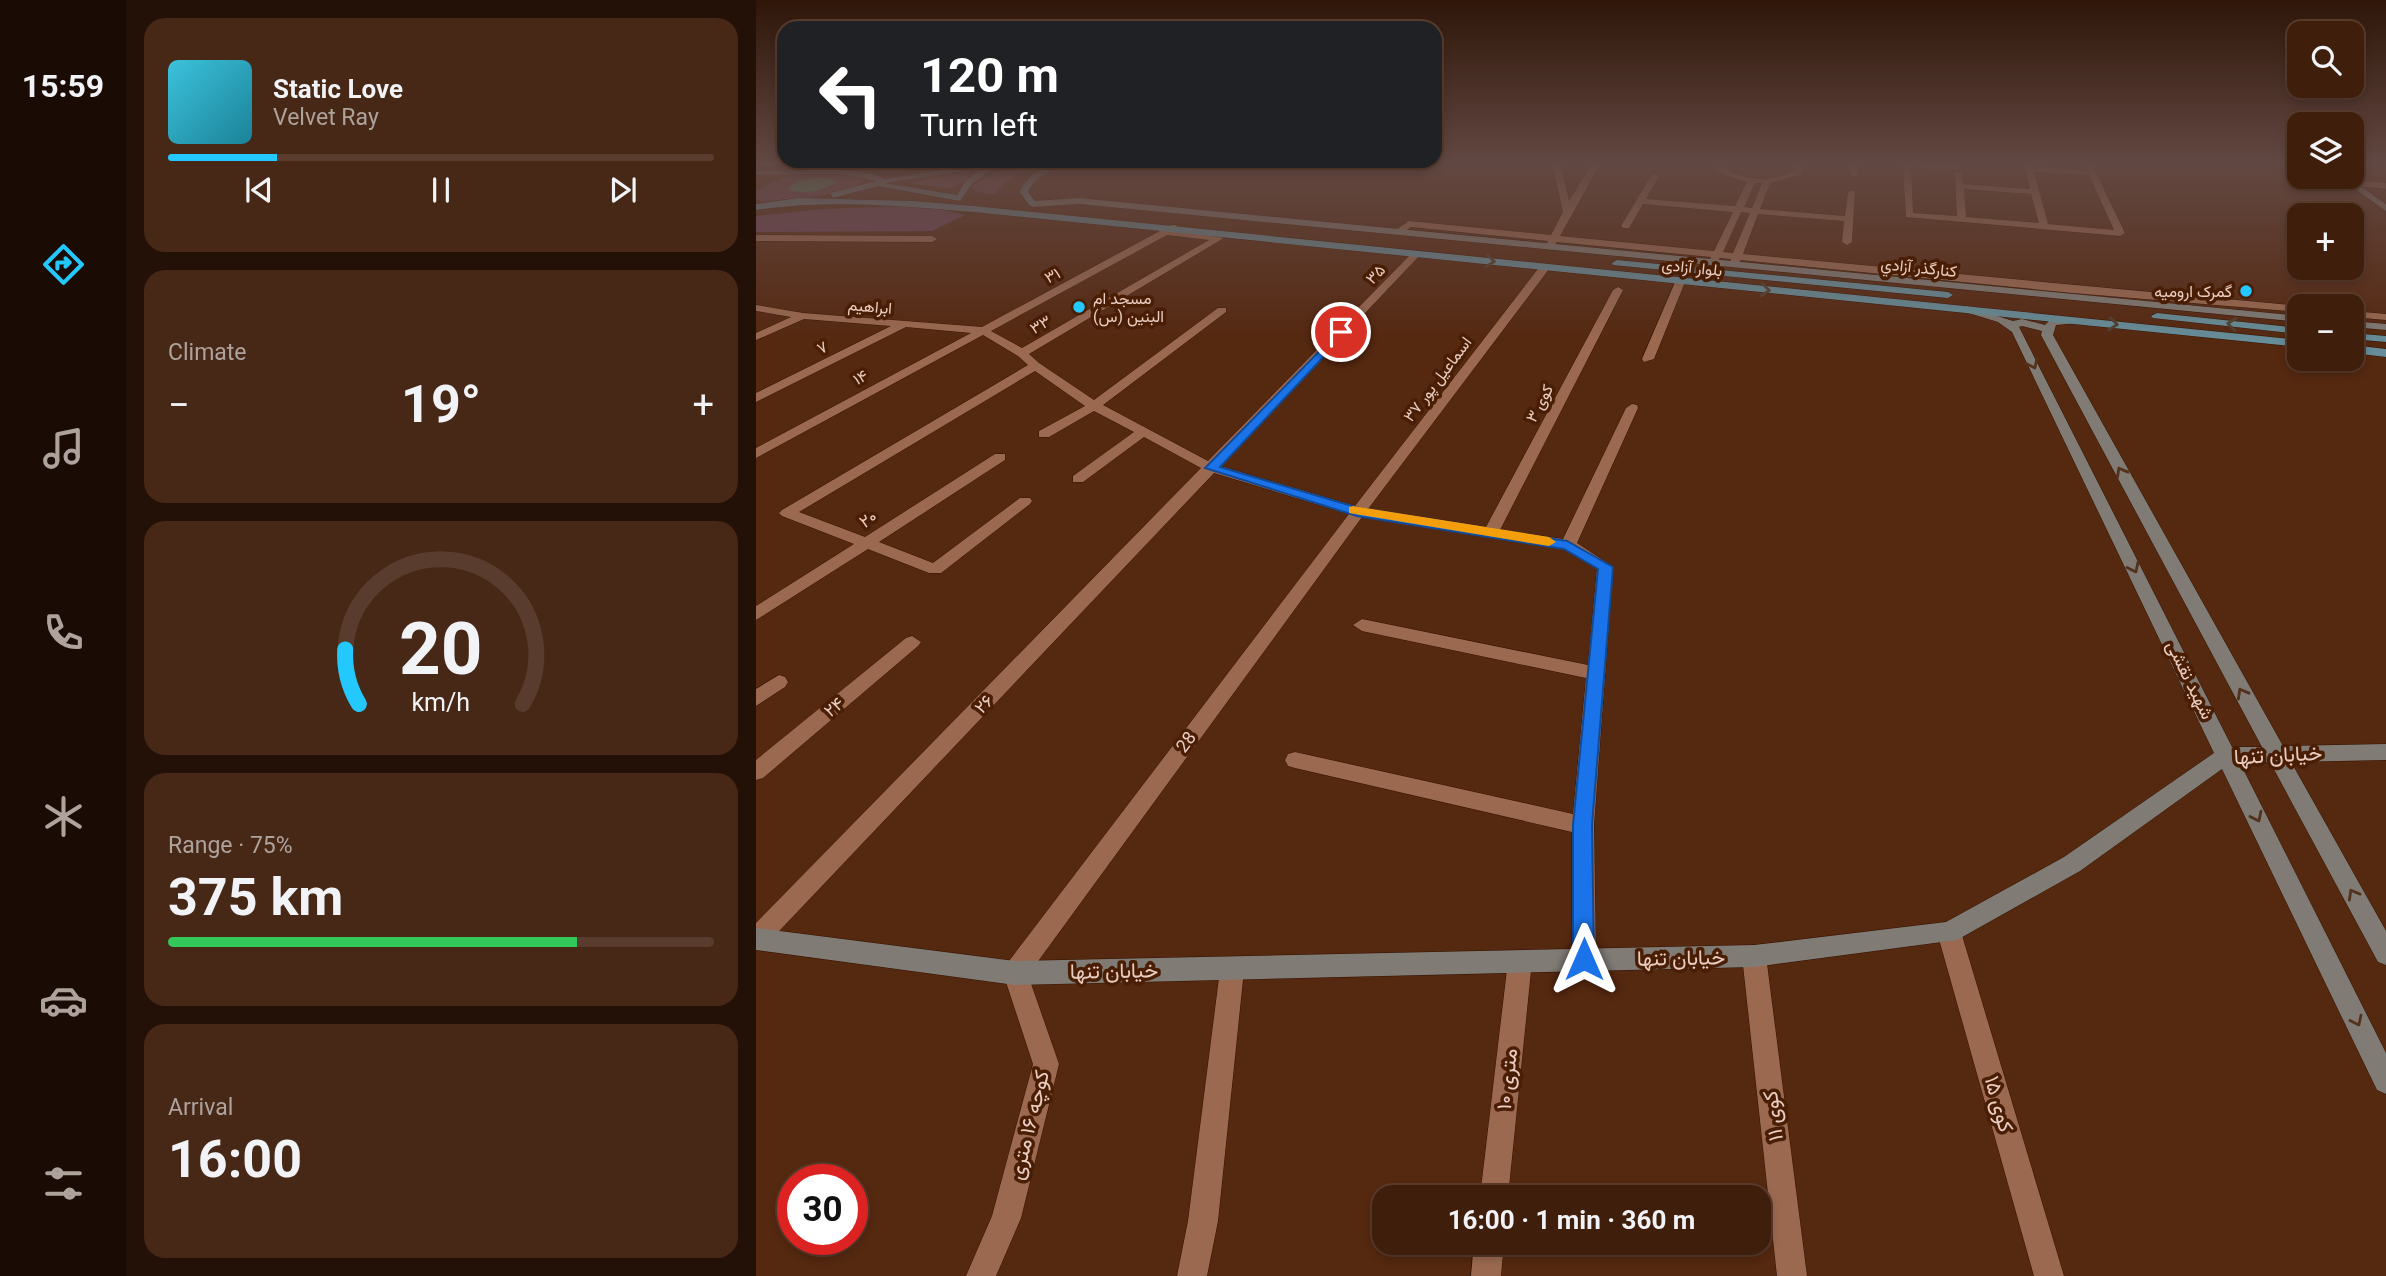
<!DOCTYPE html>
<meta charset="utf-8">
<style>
body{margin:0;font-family:Roboto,Vazirmatn,sans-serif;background:#472715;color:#f1f3f6;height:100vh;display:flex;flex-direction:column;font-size:26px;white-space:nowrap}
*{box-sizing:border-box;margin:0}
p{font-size:23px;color:#aea29d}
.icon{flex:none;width:38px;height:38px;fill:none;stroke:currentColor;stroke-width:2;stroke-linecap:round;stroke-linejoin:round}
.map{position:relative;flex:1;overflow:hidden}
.side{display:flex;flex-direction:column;gap:18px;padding:18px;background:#231007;width:630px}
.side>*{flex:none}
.hud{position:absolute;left:21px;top:21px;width:665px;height:147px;border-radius:21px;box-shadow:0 4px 10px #0003,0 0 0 2px #593c2d;background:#202124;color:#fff;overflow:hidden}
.fabs{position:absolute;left:1531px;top:21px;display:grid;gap:14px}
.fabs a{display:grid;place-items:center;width:77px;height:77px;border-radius:14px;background:#401e0c;box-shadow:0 4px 10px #0003,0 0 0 2px #593c2d;font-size:35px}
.speed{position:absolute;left:21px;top:1164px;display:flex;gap:14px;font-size:35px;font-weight:700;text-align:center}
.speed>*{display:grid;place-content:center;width:91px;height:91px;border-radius:50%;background:#401e0c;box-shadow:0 4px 10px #0003,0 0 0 2px #593c2d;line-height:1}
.speed .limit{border:10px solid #d22;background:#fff;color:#111}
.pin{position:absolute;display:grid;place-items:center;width:60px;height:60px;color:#fff;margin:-30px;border:4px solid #fff;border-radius:50%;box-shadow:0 2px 7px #0007}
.me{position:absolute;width:77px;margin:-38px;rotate:0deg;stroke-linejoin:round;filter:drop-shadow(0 0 5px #0008)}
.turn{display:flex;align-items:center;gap:24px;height:147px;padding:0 28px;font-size:32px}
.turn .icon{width:91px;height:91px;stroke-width:2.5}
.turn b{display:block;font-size:49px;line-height:60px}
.big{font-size:52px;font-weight:700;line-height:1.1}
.side .widget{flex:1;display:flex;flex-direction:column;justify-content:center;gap:10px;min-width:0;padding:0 24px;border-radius:21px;background:#472715}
.side .dial{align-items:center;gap:0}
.dial svg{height:182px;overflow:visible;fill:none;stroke:#593c2d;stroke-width:7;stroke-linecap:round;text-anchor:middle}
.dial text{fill:#f1f3f6;stroke:none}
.song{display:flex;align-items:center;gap:21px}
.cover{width:84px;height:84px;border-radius:10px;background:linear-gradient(135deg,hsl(190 70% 55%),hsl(190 70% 35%))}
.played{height:7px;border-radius:4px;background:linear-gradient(90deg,#23c9fe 20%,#593c2d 20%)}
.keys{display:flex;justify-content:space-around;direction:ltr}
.heat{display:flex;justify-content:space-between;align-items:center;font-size:38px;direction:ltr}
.charge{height:10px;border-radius:5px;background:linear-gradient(90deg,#34c759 75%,#593c2d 0)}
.trip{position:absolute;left:616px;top:1185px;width:399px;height:70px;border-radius:21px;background:#401e0c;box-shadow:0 4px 10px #0003,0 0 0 2px #593c2d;font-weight:700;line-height:70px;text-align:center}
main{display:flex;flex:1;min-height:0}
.tab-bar{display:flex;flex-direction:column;width:126px;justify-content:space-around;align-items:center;background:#1a0c05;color:#aea29d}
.tab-bar .icon{width:49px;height:49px}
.tab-bar .on{color:#23c9fe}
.tab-bar b{font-size:32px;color:#f1f3f6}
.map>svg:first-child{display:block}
.green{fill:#6d445a}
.water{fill:#3e9978}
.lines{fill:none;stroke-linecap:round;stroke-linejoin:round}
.street-casing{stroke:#341302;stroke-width:1}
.secondary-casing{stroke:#341302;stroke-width:1}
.primary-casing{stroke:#341302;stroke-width:1}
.street{fill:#9b6950;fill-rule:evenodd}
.secondary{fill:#807b75;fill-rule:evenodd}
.primary{fill:#668d99;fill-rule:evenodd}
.oneway{stroke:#523f31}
.oneway2{stroke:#54311b}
.route{fill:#1a73e8;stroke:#114b97;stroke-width:2}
.slow{fill:#f59e0b}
.poi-dot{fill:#23c9fe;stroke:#491e05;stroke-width:2.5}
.labels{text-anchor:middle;stroke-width:7;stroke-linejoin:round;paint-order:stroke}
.far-street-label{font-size:16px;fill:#eacdc0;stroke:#491e05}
.far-poi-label{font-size:16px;fill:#eacdc0;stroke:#491e05;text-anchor:end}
.street-label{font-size:18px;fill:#eacdc0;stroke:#491e05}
.near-street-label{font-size:21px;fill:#eacdc0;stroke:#491e05}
</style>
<main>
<nav class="tab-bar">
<b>15:59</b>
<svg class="icon on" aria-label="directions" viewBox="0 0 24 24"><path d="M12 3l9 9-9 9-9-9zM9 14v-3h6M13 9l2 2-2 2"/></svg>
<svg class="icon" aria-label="music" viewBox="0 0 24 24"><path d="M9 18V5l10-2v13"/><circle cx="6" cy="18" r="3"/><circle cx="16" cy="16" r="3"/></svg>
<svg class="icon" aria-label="phone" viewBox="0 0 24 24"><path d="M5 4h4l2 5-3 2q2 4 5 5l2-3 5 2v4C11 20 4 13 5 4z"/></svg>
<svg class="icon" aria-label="climate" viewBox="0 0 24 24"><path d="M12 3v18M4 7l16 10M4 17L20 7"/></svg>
<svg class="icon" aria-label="car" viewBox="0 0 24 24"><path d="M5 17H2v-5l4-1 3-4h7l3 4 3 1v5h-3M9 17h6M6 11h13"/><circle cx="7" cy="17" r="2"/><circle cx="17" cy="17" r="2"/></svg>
<svg class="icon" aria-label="filters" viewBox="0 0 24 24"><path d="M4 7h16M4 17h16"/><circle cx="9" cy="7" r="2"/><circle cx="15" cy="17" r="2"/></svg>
</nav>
<section class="side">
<div class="widget">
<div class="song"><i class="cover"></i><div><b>Static Love</b><p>Velvet Ray</p></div></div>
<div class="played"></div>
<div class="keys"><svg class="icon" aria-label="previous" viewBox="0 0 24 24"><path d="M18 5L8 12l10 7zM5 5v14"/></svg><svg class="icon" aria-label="pause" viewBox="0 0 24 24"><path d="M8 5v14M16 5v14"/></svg><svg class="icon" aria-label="next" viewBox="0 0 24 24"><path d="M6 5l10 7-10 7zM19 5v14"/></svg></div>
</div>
<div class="widget"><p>Climate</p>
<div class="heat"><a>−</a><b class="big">19°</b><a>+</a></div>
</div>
<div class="widget dial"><svg viewBox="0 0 100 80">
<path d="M14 69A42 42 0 1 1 86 69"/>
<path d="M14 69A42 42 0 0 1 8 45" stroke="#23c9fe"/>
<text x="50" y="56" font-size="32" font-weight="700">20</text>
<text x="50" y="72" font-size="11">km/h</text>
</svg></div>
<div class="widget"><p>Range · 75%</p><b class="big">375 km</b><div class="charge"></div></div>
<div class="widget"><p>Arrival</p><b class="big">16:00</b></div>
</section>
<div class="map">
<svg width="1630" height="1276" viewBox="0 0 1630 1276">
<rect width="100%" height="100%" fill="#552810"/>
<g class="green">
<polygon points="275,167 251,180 238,195 222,192 215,187 239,172"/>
<polygon points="214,171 211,179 195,189 154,183"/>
<path d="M35 175C56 174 89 169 107 181 85 198 34 199 6 202L0 198V192L14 183Z"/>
<polygon points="149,206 184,209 209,215 176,231 0,232 0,216 68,209"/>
</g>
<path class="water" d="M70 178 81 181C70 192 46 194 32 190 38 179 57 178 70 178Z"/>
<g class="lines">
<defs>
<g id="street">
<path d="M796 162H804L813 201 837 162H845L804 236 958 251 977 212 887 204 873 228H867L865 226 896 174 903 176 890 199 979 206 991 182 966 174 958 166 960 162H968L966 166C984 181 1020 184 1039 169L1033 162H1041L1047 169 1044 175 1014 183 1004 209 1089 216 1092 192 1099 190 1096 242 1091 245 1086 242 1088 221 1002 214 987 254 1546 306H1544V312L1317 293 985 260 978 267 973 264 975 259 964 258 957 266 952 263 955 257 801 242 794 250 789 247 792 241 655 227 645 234 637 232 653 221 795 235 807 212ZM999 183H1006L996 208 988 207ZM985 212 994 213 977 253 967 252Z"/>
<polygon points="1095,162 1103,162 1101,177 1094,175"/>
<path d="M1120 162 1205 166 1202 170 1155 167 1157 213 1201 216 1199 172H1205L1207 184 1274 189 1268 162H1276L1277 167 1331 170 1327 162H1335L1369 233 1364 236 1150 217 1147 166ZM1278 172 1333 175 1358 230 1292 224ZM1208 189 1275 194 1283 223 1210 217Z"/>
<polygon points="1595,180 1630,183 1630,189 1592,185"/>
<path d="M415 225H421L419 230 468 238 273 354 283 363 338 400 462 308H470V312L347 405 452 461 657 252 665 254 464 466 599 506 785 265H793V269L612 509 730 527 857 290 862 287 867 290 744 530 807 539 870 408 876 404 881 405 882 408 821 543 857 567 838 825 840 959 836 967 828 970 820 967 816 959V832L539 768 532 766 529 760 532 754 539 752 817 814 830 678 606 631 597 625 606 619 832 665 841 569 808 549 606 517 272 975 303 1064 265 1218 240 1276H210L236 1216 277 1064 247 973 250 965 593 514 458 473 8 947 0 950V923L445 468 388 437 327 482H317V476L378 432 338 411 293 437H283V431L329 406 279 371 43 512 109 537 239 454H249V460L123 542 177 563 264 498H274L276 501 274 504 185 573H173L112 549 0 620V606L98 544 26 516 23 513 26 510 272 365 262 356 227 335 0 458V448L215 333 150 327 0 402V393L135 326 48 319 0 340V333L35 317 0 311V305L47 313 226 327ZM411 235 453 240 266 348 235 331Z"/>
<polygon points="0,235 176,236 181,239 176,242 0,241"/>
<polygon points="920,280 929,282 898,359 888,362 886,359"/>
<polygon points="1596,311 1630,314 1630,320 1596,317"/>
<polygon points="156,636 165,642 162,646 7,778 0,780 0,760 150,638"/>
<polygon points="23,675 29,677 32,682 29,687 0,706 0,689"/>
<polygon points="1193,921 1201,924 1205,932 1308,1276 1278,1276 1181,932 1185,924"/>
<polygon points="998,945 1006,948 1010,956 1051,1276 1021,1276 986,956 990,948"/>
<polygon points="764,950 772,953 776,961 752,1197 724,1197 752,961 756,953"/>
<polygon points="476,958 485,962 488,970 462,1221 451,1276 421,1276 432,1221 464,970 467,962"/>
<polygon points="718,1242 748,1242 745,1276 715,1276"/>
</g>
<g id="secondary">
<polygon points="0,162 137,162 133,164 0,166"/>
<polygon points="169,162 180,162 184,165 180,167"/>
<polygon points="1582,177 1591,177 1630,204 1630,211"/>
<polygon points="323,198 1544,316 1544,322 323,204 277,207 273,204 277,201"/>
<path d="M1210 306 1257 321 1266 319 1289 325 1295 319H1321V323L1300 325 1297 335 1527 746 1630 744V760L1535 762 1630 931V965L1622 962 1514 762 1484 763 1630 1053V1094L1621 1090 1466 769 1324 871 1201 940 998 967 259 985 0 950V928L259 961 998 945 1190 922 1308 857 1458 753 1256 332 1242 322 1206 311 1205 309ZM1266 326 1286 331 1285 335 1506 747H1476L1263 327Z"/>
<polygon points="1596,321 1630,324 1630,330 1596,327"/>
</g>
<g id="primary">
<path d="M238 162H259L239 167 216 184 204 201 122 186 77 198 74 193 120 181 85 174 0 175V171L85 169 116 174 129 179ZM227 168 210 180 201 195 129 183Z"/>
<path d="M305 162H319C302 171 281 171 272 192L281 204 274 206 264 192C272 174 287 167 305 162Z"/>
<path d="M42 198 156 201 218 206 1544 340V347L218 212C146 206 71 199 0 210V204Z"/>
<polygon points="861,260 1192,292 1197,295 1192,298 857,265 856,263"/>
<polygon points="1401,313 1544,328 1544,334 1397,318 1395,316"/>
<polygon points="1596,333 1630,336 1630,342 1596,339"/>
<polygon points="1596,345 1630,349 1630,357 1596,353"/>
</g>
</defs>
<use href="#street" class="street-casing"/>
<use href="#secondary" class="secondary-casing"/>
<use href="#primary" class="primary-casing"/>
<use href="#street" class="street"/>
<use href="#secondary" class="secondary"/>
<use href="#primary" class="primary"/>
</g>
<defs><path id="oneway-chevron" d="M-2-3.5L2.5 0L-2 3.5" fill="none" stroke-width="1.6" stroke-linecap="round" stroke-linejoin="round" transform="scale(1.75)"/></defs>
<g class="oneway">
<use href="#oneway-chevron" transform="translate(734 261) rotate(6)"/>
<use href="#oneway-chevron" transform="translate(1009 290) rotate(6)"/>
<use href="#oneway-chevron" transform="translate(1357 324) rotate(6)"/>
<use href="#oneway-chevron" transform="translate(1476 324) rotate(-174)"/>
</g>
<g class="oneway2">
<use href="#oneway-chevron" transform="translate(1277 364) rotate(64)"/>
<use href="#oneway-chevron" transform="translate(1365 472) rotate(-119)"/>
<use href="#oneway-chevron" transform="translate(1378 568) rotate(64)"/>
<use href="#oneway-chevron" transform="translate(1486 693) rotate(-119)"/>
<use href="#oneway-chevron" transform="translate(1501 817) rotate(64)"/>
<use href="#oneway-chevron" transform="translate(1597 894) rotate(-119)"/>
<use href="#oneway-chevron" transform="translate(1601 1021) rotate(64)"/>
</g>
<linearGradient id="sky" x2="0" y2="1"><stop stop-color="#2f1609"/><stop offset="0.48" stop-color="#624842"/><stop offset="1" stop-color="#624842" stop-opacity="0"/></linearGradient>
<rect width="1630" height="341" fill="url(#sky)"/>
<polygon class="route" points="585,329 591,332 589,334 464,467 603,508 811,541 857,567 836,825 838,959 835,966 828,969 820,966 817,959 817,825 842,569 808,549 601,516 449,468"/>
<polygon class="slow" points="597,506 793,537 800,542 793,546 593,513 593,507"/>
<g class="poi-dot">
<circle cx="1490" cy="291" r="7"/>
<circle cx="323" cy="307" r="7"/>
</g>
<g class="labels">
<g class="far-street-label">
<text transform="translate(936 267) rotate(6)" y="6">بلوار آزادی</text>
<text transform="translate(1163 267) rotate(6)" y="6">کنارگذر آزادي</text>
<text transform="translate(619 274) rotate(-46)" y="6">۳۵</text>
<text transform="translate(296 275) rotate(-28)" y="6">۳۱</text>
<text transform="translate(114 306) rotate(5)" y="6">ابراهیم</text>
<text transform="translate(284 324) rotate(-30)" y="6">۳۳</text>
<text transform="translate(66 347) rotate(-27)" y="6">۷</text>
<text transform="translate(104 377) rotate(-29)" y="6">۱۴</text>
<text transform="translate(681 379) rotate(-53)" y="6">اسماعیل پور ۳۷</text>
<text transform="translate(783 403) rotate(-62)" y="6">کوی ۳</text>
</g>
<g class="far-poi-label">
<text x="1476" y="297">گمرک ارومیه</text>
<text x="337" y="304" text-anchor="start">مسجد ام<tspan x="337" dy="18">البنین (س)</tspan></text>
</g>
<g class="street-label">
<text transform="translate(112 519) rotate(-33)" y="6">۲۰</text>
<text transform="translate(1434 680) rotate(64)" y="6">شهید نقشی</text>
<text transform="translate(228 704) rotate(-46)" y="6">۲۶</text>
<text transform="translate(78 707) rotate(-40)" y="6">۲۴</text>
<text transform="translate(430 742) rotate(-53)" y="6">28</text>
</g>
<g class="near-street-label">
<text transform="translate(1522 755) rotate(-3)" y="7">خیابان تنها</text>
<text transform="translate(925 958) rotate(-1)" y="7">خیابان تنها</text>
<text transform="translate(358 971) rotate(-1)" y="7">خیابان تنها</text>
<text transform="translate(751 1079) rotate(-84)" y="7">۱۰ متری</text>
<text transform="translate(1243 1104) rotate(74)" y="7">کوی ۱۵</text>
<text transform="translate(1017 1116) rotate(-97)" y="7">کوی ۱۱</text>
<text transform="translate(273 1125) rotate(-76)" y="7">کوچه ۱۶ متری</text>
</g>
</g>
</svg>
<div class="fabs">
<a><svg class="icon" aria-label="search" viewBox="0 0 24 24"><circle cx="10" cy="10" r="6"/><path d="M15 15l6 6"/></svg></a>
<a><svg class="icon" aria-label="layers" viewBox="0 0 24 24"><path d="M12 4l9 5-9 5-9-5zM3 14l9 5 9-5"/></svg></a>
<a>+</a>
<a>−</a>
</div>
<div class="speed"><div class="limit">30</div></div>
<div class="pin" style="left:585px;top:332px;background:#d93025"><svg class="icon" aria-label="arrive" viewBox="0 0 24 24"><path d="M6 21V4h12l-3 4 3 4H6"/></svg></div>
<svg class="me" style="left:828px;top:959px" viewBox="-20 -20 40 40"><path d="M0-17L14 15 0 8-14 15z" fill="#1a73e8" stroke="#fff" stroke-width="4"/></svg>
<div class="trip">16:00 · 1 min · 360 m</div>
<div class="hud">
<div class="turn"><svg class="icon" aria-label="left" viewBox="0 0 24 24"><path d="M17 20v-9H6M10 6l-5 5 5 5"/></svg><div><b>120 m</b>Turn left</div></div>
</div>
</div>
</main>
